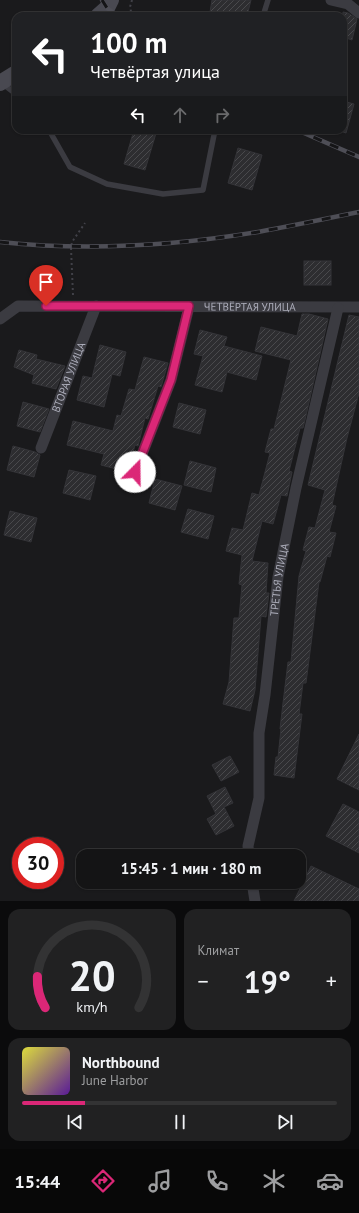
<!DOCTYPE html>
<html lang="ru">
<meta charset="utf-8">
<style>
body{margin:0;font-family:"PT Sans",sans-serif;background:#212122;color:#f1f3f6;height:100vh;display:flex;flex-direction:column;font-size:15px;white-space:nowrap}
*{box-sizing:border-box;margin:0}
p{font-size:13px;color:#9d9ea0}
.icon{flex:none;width:22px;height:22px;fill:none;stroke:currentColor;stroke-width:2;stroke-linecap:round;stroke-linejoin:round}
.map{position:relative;height:901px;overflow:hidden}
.drawer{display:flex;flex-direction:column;gap:8px;padding:8px;background:#0b0b0c;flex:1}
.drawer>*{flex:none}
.banner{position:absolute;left:12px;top:12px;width:335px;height:122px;border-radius:12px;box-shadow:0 1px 3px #0004,0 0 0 1px #333334;background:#202124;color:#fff;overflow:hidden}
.speed{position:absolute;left:12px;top:837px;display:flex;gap:8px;font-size:20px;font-weight:700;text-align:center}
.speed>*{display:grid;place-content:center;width:52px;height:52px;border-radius:50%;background:#141415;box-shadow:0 1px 3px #0004,0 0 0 1px #333334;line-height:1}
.speed .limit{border:6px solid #d22;background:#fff;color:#111}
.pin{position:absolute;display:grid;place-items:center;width:34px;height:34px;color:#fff;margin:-41px -17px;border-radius:50% 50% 50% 0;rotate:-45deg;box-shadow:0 0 4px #0007}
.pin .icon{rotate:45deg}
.me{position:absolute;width:44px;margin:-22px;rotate:22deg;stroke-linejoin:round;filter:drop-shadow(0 0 3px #0008)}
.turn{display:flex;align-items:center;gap:14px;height:84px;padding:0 12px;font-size:18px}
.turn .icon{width:52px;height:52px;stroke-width:2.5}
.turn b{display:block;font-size:28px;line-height:34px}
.lanes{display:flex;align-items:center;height:38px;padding:0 12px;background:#0003;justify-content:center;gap:20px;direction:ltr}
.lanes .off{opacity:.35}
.big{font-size:30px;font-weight:700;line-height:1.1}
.drawer .tile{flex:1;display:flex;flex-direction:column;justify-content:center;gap:6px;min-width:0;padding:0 14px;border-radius:12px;background:#212122}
.drawer .dial{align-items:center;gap:0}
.dial svg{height:104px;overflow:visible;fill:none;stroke:#333334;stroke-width:7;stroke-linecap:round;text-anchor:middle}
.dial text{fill:#f1f3f6;stroke:none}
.song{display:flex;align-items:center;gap:12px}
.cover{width:48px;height:48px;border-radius:6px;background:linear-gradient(135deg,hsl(60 70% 55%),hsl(270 70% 35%))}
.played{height:4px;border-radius:2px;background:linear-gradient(90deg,#db2777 20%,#333334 20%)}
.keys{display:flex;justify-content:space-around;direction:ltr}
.heat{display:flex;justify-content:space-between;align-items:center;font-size:22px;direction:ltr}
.drawer .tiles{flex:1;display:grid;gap:8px;grid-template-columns:1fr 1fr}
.tile:last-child{grid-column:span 2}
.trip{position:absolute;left:76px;top:849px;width:230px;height:40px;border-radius:12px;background:#141415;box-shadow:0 1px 3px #0004,0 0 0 1px #333334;font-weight:700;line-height:40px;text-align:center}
.tab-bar{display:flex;height:64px;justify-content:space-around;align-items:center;background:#080808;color:#9d9ea0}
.tab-bar .icon{width:28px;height:28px}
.tab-bar .on{color:#db2777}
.tab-bar b{font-size:18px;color:#f1f3f6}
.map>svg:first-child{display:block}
.building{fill:url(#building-hatch);stroke:#343438}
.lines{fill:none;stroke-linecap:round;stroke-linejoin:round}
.path{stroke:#414148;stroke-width:2;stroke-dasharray:2 3;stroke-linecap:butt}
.service{stroke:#3b3b41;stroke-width:5.5}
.minor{stroke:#3b3b41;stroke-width:11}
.secondary{stroke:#494951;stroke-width:16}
.rail-casing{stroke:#4e4e56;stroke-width:4.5}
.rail{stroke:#151517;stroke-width:3;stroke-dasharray:9;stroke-linecap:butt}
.route-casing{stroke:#8e194d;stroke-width:10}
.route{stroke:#db2777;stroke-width:7}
.labels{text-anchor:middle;stroke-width:4;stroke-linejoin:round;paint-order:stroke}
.street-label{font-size:11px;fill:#adaebb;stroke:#151517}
</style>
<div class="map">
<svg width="359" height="901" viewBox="0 0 359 901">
<defs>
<pattern id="building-hatch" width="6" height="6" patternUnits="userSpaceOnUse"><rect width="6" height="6" fill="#2d2d30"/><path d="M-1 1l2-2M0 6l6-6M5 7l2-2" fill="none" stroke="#49494c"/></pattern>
</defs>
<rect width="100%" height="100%" fill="#1a1a1c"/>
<g class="building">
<polygon points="212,0 251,0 247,16 231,16 210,12"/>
<polygon points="343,12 348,13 357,19 352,40 343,37"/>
<polygon points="343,101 354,104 346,133 343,132"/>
<polygon points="134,130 157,130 145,170 124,164"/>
<polygon points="238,148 262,155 252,190 228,183"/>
<rect x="304" y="261" width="27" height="24"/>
<polygon points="302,314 309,314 328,319 305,420 303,428 300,428 289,471 292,472 287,496 281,495 273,524 262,521 252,561 268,563 266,593 269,593 266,617 261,616 255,690 250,711 223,704 229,682 234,618 239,618 242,585 239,584 242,555 226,551 232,528 243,530 252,493 259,495 270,453 265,452 271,429 274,429 290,364 291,360 255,351 261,327 297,336"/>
<polygon points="349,315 359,317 359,393 347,438 332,505 336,506 329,532 336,533 330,557 327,556 320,582 319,582 306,683 303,683 299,714 302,714 294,778 274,775 276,757 278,757 281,729 280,729 283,703 288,662 291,662 299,576 306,551 303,550 309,527 315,528 325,490 308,485"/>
<polygon points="200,330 227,337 224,346 262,356 256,380 227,372 222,392 195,385 203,356 194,354"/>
<polygon points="100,345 126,352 120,376 112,374 104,407 77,400 83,376 92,378"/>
<polygon points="19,350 37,355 36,359 65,366 56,389 32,383 34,375 14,367"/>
<polygon points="144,357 168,363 161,387 158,386 148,419 145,418 138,446 135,445 128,472 101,465 104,454 67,445 73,421 113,431 117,415 121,416 129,389 135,390"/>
<polygon points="23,402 49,409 40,432 17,426"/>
<polygon points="179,403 206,410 200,434 173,427"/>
<polygon points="13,446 35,452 40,455 34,477 7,470"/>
<polygon points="190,461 216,468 211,492 184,485"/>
<polygon points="69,470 96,476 90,500 63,493"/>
<polygon points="155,479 182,486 175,510 149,503"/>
<polygon points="188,509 214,516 208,539 181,532"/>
<polygon points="10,511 37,518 31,542 4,535"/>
<polygon points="359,734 359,790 337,779"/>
<polygon points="230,756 239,772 221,781 212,765"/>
<polygon points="225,787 233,803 224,807 234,826 216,835 207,819 216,814 207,796"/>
<polygon points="343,804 359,812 359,853 326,836"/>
<polygon points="311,866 359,889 359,901 294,901"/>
</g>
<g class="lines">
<g class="path">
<polyline points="132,0 130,7 132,16"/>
<polyline points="73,295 71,248 72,242 85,223"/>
</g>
<g class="service">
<polyline points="263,16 268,0"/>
<polyline points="3,84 16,94"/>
<polyline points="49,130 70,167 107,184 163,194 203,190 215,130"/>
</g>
<g class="minor">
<polyline points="331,0 348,4 359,13"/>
<path id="s1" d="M0 319 18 306 359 307"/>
<path id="s2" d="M41 448 96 306"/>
<polyline points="135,472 171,380 189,307"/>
<path id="s3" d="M249 856 248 846 259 798V733L265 695 278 577 296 488 338 308"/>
<polyline points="252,882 255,901"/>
</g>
<g class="secondary">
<polyline points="98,16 107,8 111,0"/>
<polyline points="0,83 16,73"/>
</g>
<defs>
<g id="rail">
<polyline points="102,0 107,8 118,16"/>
<polyline points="297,130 359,157"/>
<path d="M0 242C85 251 173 246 258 232 291 226 325 219 359 212"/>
</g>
</defs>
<use href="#rail" class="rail-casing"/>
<use href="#rail" class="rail"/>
</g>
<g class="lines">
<defs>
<polyline id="route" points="46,306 189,306 171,380 135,472"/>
</defs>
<use href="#route" class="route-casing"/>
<use href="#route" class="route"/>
</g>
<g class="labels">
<g class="street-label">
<text dy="4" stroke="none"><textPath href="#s1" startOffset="254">ЧЕТВЁРТАЯ УЛИЦА</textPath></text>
<text dy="4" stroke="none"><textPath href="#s2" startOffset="76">ВТОРАЯ УЛИЦА</textPath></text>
<text dy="4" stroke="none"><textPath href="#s3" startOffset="279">ТРЕТЬЯ УЛИЦА</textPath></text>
</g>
</g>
</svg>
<div class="speed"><div class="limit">30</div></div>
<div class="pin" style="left:46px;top:306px;background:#d93025"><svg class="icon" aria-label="arrive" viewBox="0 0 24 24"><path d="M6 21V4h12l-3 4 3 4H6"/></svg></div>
<svg class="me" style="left:135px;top:472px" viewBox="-20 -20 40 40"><circle r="19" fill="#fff"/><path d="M0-13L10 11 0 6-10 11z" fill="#db2777"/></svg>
<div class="trip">15:45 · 1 мин · 180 m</div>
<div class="banner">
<div class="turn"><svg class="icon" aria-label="left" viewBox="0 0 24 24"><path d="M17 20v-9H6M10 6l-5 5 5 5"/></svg><div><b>100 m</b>Четвёртая улица</div></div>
<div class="lanes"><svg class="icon" aria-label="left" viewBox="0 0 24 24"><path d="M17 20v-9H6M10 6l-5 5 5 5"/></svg><svg class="icon off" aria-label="ahead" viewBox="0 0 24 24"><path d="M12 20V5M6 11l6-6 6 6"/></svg><svg class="icon off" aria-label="right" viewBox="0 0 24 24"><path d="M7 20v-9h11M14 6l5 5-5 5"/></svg></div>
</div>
</div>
<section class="drawer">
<div class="tiles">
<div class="tile dial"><svg viewBox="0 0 100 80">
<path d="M14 69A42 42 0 1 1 86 69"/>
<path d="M14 69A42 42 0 0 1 8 45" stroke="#db2777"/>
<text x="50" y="56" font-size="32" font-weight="700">20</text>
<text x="50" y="72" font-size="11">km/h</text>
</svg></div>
<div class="tile"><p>Климат</p>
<div class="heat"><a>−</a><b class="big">19°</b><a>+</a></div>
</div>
<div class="tile">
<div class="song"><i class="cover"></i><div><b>Northbound</b><p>June Harbor</p></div></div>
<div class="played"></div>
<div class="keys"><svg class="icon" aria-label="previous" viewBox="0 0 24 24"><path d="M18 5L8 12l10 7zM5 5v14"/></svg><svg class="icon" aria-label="pause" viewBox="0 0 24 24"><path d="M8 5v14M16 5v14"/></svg><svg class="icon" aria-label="next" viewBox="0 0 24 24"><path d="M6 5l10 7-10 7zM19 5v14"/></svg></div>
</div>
</div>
</section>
<nav class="tab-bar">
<b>15:44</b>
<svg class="icon on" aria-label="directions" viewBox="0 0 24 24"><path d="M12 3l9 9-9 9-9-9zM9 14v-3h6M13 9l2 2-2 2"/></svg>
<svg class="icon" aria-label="music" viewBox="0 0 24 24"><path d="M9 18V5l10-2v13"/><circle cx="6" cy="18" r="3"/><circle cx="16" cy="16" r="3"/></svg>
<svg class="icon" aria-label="phone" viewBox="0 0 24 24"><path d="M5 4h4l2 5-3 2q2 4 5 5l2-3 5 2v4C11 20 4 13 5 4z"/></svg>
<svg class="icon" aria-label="climate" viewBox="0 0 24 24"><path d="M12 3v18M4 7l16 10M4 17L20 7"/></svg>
<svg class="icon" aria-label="car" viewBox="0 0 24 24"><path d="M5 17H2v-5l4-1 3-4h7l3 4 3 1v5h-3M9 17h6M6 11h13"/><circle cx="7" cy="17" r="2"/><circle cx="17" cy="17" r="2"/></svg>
</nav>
